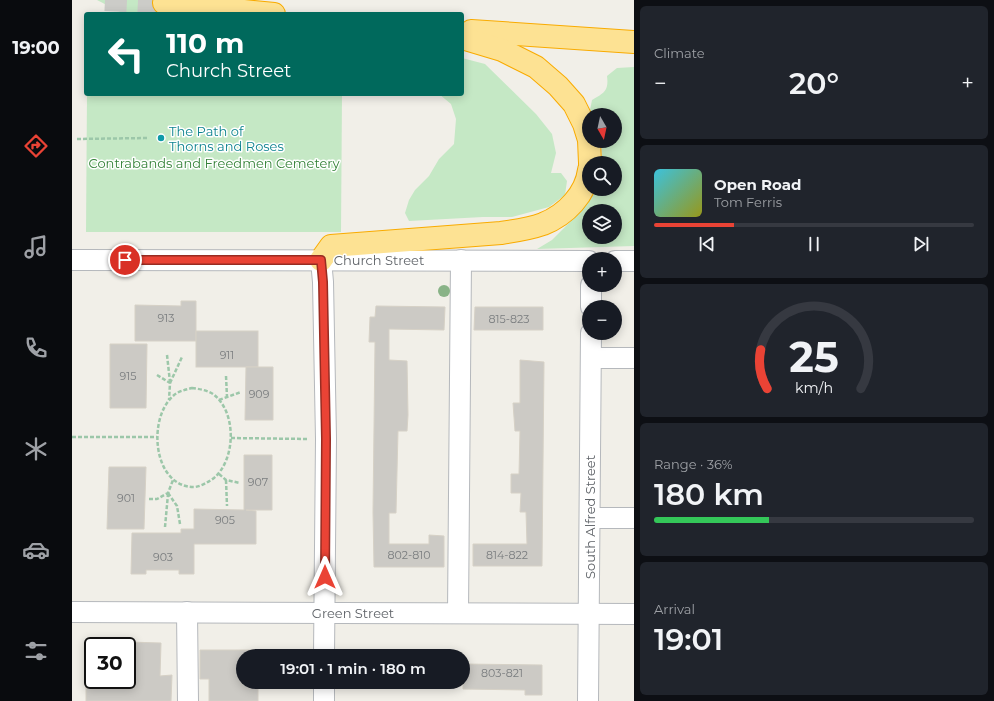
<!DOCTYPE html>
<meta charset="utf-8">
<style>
body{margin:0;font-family:Montserrat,sans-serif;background:#20242c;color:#f1f3f6;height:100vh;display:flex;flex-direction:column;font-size:15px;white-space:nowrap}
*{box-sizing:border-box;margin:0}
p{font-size:13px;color:#9ea1a6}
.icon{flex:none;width:22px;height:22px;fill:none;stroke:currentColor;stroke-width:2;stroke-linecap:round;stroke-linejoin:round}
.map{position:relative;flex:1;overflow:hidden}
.panel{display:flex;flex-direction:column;gap:6px;padding:6px;background:#0d0f14;width:360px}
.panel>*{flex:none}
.guide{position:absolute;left:12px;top:12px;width:380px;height:84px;border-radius:4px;box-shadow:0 2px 10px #0003;background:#00695c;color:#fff;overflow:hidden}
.needle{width:26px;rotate:171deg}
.tools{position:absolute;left:510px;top:108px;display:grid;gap:8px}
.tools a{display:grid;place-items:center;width:40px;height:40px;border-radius:50%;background:#171b24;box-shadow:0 2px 10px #0003;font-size:20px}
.speed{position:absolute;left:12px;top:637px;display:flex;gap:8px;font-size:20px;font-weight:700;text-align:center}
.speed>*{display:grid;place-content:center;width:52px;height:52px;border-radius:50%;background:#171b24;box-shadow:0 2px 10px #0003;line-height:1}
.speed .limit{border:2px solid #111;border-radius:6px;background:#fff;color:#111}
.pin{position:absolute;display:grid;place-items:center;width:34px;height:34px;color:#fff;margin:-17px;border:2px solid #fff;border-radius:50%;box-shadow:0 1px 4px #0007}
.me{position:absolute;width:44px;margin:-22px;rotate:0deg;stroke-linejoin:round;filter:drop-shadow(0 0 3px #0008)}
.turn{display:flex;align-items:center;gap:14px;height:84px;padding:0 16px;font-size:18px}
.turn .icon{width:52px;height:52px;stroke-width:2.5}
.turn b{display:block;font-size:28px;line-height:34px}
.big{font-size:30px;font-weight:600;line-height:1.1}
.panel .widget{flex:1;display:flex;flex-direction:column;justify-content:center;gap:6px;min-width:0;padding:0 14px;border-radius:6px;background:#20242c}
.panel .dial{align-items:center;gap:0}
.dial svg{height:104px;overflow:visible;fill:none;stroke:#363941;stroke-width:7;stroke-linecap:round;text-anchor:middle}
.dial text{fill:#f1f3f6;stroke:none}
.song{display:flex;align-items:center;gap:12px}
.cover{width:48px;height:48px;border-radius:6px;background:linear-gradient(135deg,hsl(190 70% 55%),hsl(60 70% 35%))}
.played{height:4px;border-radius:2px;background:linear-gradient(90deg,#ea4335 25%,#363941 25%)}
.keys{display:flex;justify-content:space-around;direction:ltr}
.heat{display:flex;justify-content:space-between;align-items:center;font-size:22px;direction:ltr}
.charge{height:6px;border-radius:3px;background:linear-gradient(90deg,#34c759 36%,#363941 0)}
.trip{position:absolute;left:164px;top:649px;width:234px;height:40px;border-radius:20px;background:#171b24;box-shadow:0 2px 10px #0003;font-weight:600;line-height:40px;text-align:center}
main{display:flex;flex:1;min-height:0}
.tabs{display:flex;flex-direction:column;width:72px;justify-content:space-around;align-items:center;background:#090b0e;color:#9ea1a6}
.tabs .icon{width:28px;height:28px}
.tabs .on{color:#ea4335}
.tabs b{font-size:18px;color:#f1f3f6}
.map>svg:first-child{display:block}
.green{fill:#c5e8c5;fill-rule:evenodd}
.building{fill:#cccac5;stroke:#d6d1c6}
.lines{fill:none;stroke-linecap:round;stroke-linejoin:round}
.highway-tunnel{stroke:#ccccc8;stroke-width:22;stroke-dasharray:22 11;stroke-linecap:butt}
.minor-casing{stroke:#b5b8bc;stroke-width:22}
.highway-casing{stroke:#f9ab00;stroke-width:24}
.path{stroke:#9cc7a9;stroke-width:2.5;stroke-dasharray:4 2;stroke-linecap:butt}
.minor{stroke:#fff;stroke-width:20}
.highway{stroke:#fde293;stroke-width:22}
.tree{fill:#89b387}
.route-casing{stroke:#982c22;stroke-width:10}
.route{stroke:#ea4335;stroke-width:7}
.culture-dot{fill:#0f9aa8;stroke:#fff;stroke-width:1.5}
.labels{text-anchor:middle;stroke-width:3;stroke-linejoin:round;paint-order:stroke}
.number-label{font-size:11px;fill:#7a7d7f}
.culture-label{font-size:13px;fill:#0d838f;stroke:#fff;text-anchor:start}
.park-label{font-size:13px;fill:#348238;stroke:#fff}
.street-label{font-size:13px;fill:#5f6368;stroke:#fff}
</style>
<main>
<nav class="tabs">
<b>19:00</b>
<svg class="icon on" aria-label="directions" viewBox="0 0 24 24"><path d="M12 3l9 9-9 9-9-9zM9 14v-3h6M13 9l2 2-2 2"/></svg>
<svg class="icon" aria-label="music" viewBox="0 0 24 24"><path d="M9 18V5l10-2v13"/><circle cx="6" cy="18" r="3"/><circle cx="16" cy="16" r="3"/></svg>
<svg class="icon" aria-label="phone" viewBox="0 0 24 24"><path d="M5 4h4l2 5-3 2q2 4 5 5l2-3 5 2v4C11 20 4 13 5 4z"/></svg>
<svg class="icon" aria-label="climate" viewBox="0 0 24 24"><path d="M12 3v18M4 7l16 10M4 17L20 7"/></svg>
<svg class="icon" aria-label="car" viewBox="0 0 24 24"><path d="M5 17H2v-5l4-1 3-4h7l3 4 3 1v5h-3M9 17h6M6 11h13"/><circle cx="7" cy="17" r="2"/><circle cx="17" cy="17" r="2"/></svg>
<svg class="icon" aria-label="filters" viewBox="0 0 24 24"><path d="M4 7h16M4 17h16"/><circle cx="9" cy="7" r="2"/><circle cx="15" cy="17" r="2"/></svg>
</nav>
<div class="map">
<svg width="562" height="701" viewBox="0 0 562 701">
<rect width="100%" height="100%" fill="#f1efe8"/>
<g class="green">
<polygon points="25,0 91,0 94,14 52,14"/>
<polygon points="390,58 413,64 464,114 480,134 484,153 479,173 489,173 495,181 493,195 477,207 440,217 411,217 337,221 333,213 337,200 343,190 357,176 367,159 382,144 384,119 379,104 367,94 390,94"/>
<path d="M562 67V246L465 249 480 240 510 210 521 189H543V163H529L530 155 529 141H543V115H521L518 110 520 100C532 93 537 91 535 76L545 68ZM517 211H543V237H517Z"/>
<polygon points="15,94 270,94 269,232 14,232"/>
</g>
<g class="building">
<polygon points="109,301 124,301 124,341 63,341 63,305 109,306"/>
<polygon points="304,306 373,307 372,330 317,329 317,360 335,361 336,415 335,431 326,431 324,513 317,513 317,544 357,544 357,535 372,536 372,567 302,567 301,512 303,342 297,342 298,317 303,317"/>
<polygon points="403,307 471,307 471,330 402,330"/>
<rect x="124" y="331" width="62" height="36"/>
<polygon points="38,344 75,344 74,408 38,408"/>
<polygon points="448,360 472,362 470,566 401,566 401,544 455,544 454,512 448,512 449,493 439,493 439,474 447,474 448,431 443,431 441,403 448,403"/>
<polygon points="174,367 201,367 201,420 173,420"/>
<polygon points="172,455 200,455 200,510 174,510 184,511 184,544 122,544 122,574 107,574 107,570 74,570 74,574 59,574 60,533 109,533 109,529 122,529 122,509 172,510"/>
<polygon points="37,467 74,467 72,529 35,529"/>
<polygon points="55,642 89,643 88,676 100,675 99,701 14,701 14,680 55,680"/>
<polygon points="128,650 186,650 186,656 171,656 171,682 186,682 186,701 137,701 137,679 128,679"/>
<polygon points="391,664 470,665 470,695 453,695 453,690 391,689"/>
</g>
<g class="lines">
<polyline class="highway-tunnel" points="33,0 92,3"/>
<defs>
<g id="minor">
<polyline points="0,260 517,261"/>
<polyline points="249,260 251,282 254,439 252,656"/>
<polyline points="543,261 562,261"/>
<polyline points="519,307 519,285"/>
<polyline points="519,358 562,358"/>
<polyline points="518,518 562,518"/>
<polyline points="0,612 562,614"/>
<polyline points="115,612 116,701"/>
<polyline points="386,613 389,260"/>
<polyline points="252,701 252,682"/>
<polyline points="516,701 519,333"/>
</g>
<g id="highway">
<polyline points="92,3 202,14"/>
<polyline points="399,31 562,42"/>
<polyline points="390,38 430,50 464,67 486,86 502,104 512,124 517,140 518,163"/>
<path d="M249 260 259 246 429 233C443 231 457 229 471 224 494 215 514 194 517 170"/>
</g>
</defs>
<use href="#minor" class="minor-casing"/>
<use href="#highway" class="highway-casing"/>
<g class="path">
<polyline points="5,139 76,138"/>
<polyline points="95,355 98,382"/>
<polyline points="85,375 98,383 97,400"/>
<polyline points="154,376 155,397"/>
<polyline points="98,383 110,357"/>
<path d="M120 388C127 389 135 390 141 394 165 412 164 459 142 478 136 482 130 486 123 487 81 488 75 419 101 396 106 391 113 390 120 388Z"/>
<polyline points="147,400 169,392"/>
<polyline points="0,437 85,437"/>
<polyline points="159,438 235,439"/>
<polyline points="147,474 154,480 168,483"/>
<polyline points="154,480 155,506"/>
<polyline points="96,493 105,506 108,524"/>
<polyline points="77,499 85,499 96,493 101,480"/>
<polyline points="93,527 96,494"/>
</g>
<use href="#minor" class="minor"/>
<use href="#highway" class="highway"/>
</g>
<circle class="tree" cx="372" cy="291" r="6"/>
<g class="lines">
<defs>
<polyline id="route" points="53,260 249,260 251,282 254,439 253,577"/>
</defs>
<use href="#route" class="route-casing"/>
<use href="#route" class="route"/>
</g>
<circle class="culture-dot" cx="89" cy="138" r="4"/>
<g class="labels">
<g class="number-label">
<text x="94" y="322">913</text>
<text x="437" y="323">815-823</text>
<text x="155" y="359">911</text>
<text x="56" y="380">915</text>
<text x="187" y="398">909</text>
<text x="186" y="486">907</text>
<text x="54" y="502">901</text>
<text x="153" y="524">905</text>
<text x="337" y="559">802-810</text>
<text x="435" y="559">814-822</text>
<text x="91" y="561">903</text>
<text x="430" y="677">803-821</text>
</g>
<g class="culture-label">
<text x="97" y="136">The Path of<tspan x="97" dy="15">Thorns and Roses</tspan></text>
</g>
<g class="park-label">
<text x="142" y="168">Contrabands and Freedmen Cemetery</text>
</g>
<g class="street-label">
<text x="307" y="265">Church Street</text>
<text transform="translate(518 517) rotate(-90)" y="5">South Alfred Street</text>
<text x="281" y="618">Green Street</text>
</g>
</g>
</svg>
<div class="tools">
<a><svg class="needle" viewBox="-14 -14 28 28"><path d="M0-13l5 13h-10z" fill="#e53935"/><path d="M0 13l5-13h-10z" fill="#9ea1a6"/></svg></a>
<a><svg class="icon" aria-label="search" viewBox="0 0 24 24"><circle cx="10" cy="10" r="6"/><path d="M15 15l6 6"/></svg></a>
<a><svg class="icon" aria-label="layers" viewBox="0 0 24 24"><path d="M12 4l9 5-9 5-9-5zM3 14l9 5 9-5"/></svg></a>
<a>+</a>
<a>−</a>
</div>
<div class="speed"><div class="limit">30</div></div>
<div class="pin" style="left:53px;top:260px;background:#d93025"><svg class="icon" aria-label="arrive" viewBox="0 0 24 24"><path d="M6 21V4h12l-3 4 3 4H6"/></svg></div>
<svg class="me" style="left:253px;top:577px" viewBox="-20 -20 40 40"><path d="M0-17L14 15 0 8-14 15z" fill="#ea4335" stroke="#fff" stroke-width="4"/></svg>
<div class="trip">19:01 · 1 min · 180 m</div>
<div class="guide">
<div class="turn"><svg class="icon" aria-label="left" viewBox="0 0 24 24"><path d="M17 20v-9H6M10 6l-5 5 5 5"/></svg><div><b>110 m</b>Church Street</div></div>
</div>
</div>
<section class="panel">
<div class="widget"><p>Climate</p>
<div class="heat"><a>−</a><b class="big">20°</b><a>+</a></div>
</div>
<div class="widget">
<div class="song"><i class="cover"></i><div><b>Open Road</b><p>Tom Ferris</p></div></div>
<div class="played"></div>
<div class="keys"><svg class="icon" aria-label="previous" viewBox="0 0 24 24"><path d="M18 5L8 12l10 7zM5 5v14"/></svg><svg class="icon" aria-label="pause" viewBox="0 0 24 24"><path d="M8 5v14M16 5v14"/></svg><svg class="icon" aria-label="next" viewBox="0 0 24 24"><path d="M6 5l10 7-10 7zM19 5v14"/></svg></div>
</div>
<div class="widget dial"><svg viewBox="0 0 100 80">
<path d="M14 69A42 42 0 1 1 86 69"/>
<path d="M14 69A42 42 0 0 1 9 39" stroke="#ea4335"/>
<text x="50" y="56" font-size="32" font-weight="700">25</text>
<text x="50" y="72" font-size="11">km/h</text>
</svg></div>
<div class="widget"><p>Range · 36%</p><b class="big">180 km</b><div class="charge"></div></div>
<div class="widget"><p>Arrival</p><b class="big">19:01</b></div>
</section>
</main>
